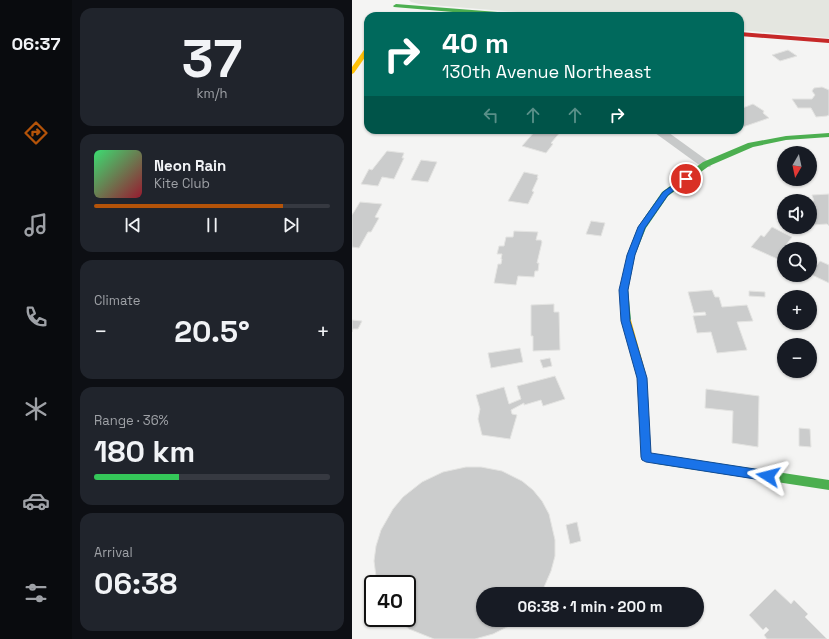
<!DOCTYPE html>
<meta charset="utf-8">
<style>
body{margin:0;font-family:"Space Grotesk",sans-serif;background:#20242c;color:#f1f3f6;height:100vh;display:flex;flex-direction:column;font-size:15px;white-space:nowrap}
*{box-sizing:border-box;margin:0}
p{font-size:13px;color:#9ea1a6}
.icon{flex:none;width:22px;height:22px;fill:none;stroke:currentColor;stroke-width:2;stroke-linecap:round;stroke-linejoin:round}
.map{position:relative;flex:1;overflow:hidden}
.details{display:flex;flex-direction:column;gap:8px;padding:8px;background:#0d0f14;width:280px}
.details>*{flex:none}
.banner{position:absolute;left:12px;top:12px;width:380px;height:122px;border-radius:12px;box-shadow:0 1px 3px #0004;background:#00695c;color:#fff;overflow:hidden}
.needle{width:26px;rotate:189deg}
.buttons{position:absolute;left:425px;top:146px;display:grid;gap:8px}
.buttons a{display:grid;place-items:center;width:40px;height:40px;border-radius:50%;background:#171b24;box-shadow:0 1px 3px #0004;font-size:20px}
.speed{position:absolute;left:12px;top:575px;display:flex;gap:8px;font-size:20px;font-weight:700;text-align:center}
.speed>*{display:grid;place-content:center;width:52px;height:52px;border-radius:50%;background:#171b24;box-shadow:0 1px 3px #0004;line-height:1}
.speed .limit{border:2px solid #111;border-radius:6px;background:#fff;color:#111}
.pin{position:absolute;display:grid;place-items:center;width:34px;height:34px;color:#fff;margin:-17px;border:2px solid #fff;border-radius:50%;box-shadow:0 1px 4px #0007}
.me{position:absolute;width:44px;margin:-22px;rotate:279deg;stroke-linejoin:round;filter:drop-shadow(0 0 3px #0008)}
.turn{display:flex;align-items:center;gap:14px;height:84px;padding:0 12px;font-size:18px}
.turn .icon{width:52px;height:52px;stroke-width:2.5}
.turn b{display:block;font-size:28px;line-height:34px}
.lanes{display:flex;align-items:center;height:38px;padding:0 12px;background:#0003;justify-content:center;gap:20px;direction:ltr}
.lanes .off{opacity:.35}
.big{font-size:30px;font-weight:600;line-height:1.1}
.details .widget{flex:1;display:flex;flex-direction:column;justify-content:center;gap:6px;min-width:0;padding:0 14px;border-radius:12px;background:#20242c}
.details .dial{align-items:center;gap:0}
.dial b{font-size:52px;line-height:1}
.song{display:flex;align-items:center;gap:12px}
.cover{width:48px;height:48px;border-radius:6px;background:linear-gradient(135deg,hsl(140 70% 55%),hsl(350 70% 35%))}
.played{height:4px;border-radius:2px;background:linear-gradient(90deg,#b45309 80%,#363941 80%)}
.keys{display:flex;justify-content:space-around;direction:ltr}
.heat{display:flex;justify-content:space-between;align-items:center;font-size:22px;direction:ltr}
.charge{height:6px;border-radius:3px;background:linear-gradient(90deg,#34c759 36%,#363941 0)}
.trip{position:absolute;left:124px;top:587px;width:228px;height:40px;border-radius:20px;background:#171b24;box-shadow:0 1px 3px #0004;font-weight:600;line-height:40px;text-align:center}
main{display:flex;flex:1;min-height:0}
.tab-bar{display:flex;flex-direction:column;width:72px;justify-content:space-around;align-items:center;background:#090b0e;color:#9ea1a6}
.tab-bar .icon{width:28px;height:28px}
.tab-bar .on{color:#b45309}
.tab-bar b{font-size:18px;color:#f1f3f6}
.map>svg:first-child{display:block}
.green{fill:#e4e6e0}
.building{fill:#cbcccc;stroke:#e4e4e2}
.lines{fill:none;stroke-linecap:round;stroke-linejoin:round}
.street{fill:#c7c9c9;fill-rule:evenodd}
.fast{fill:#4caf50;fill-rule:evenodd}
.slow{fill:#ffc107;fill-rule:evenodd}
.jam{fill:#c62828;fill-rule:evenodd}
.route{fill:#1a73e8;stroke:#114b97}
</style>
<main>
<nav class="tab-bar">
<b>06:37</b>
<svg class="icon on" aria-label="directions" viewBox="0 0 24 24"><path d="M12 3l9 9-9 9-9-9zM9 14v-3h6M13 9l2 2-2 2"/></svg>
<svg class="icon" aria-label="music" viewBox="0 0 24 24"><path d="M9 18V5l10-2v13"/><circle cx="6" cy="18" r="3"/><circle cx="16" cy="16" r="3"/></svg>
<svg class="icon" aria-label="phone" viewBox="0 0 24 24"><path d="M5 4h4l2 5-3 2q2 4 5 5l2-3 5 2v4C11 20 4 13 5 4z"/></svg>
<svg class="icon" aria-label="climate" viewBox="0 0 24 24"><path d="M12 3v18M4 7l16 10M4 17L20 7"/></svg>
<svg class="icon" aria-label="car" viewBox="0 0 24 24"><path d="M5 17H2v-5l4-1 3-4h7l3 4 3 1v5h-3M9 17h6M6 11h13"/><circle cx="7" cy="17" r="2"/><circle cx="17" cy="17" r="2"/></svg>
<svg class="icon" aria-label="filters" viewBox="0 0 24 24"><path d="M4 7h16M4 17h16"/><circle cx="9" cy="7" r="2"/><circle cx="15" cy="17" r="2"/></svg>
</nav>
<section class="details">
<div class="widget dial"><b>37</b><p>km/h</p></div>
<div class="widget">
<div class="song"><i class="cover"></i><div><b>Neon Rain</b><p>Kite Club</p></div></div>
<div class="played"></div>
<div class="keys"><svg class="icon" aria-label="previous" viewBox="0 0 24 24"><path d="M18 5L8 12l10 7zM5 5v14"/></svg><svg class="icon" aria-label="pause" viewBox="0 0 24 24"><path d="M8 5v14M16 5v14"/></svg><svg class="icon" aria-label="next" viewBox="0 0 24 24"><path d="M6 5l10 7-10 7zM19 5v14"/></svg></div>
</div>
<div class="widget"><p>Climate</p>
<div class="heat"><a>−</a><b class="big">20.5°</b><a>+</a></div>
</div>
<div class="widget"><p>Range · 36%</p><b class="big">180 km</b><div class="charge"></div></div>
<div class="widget"><p>Arrival</p><b class="big">06:38</b></div>
</section>
<div class="map">
<svg width="477" height="639" viewBox="0 0 477 639">
<rect width="100%" height="100%" fill="#f4f4f3"/>
<polygon class="green" points="57,0 477,0 477,38 388,30 388,16 215,16 67,4 59,2"/>
<g class="building">
<polygon points="436,50 445,56 428,61 420,55"/>
<polygon points="470,87 477,90 477,115 475,116 464,117 459,108 446,108 440,99 460,99 463,95 460,91 462,88"/>
<polygon points="401,104 412,111 411,113 417,118 388,128 388,109"/>
<polygon points="184,130 210,130 199,143 201,144 194,153 170,146"/>
<polygon points="35,151 52,153 50,158 52,158 42,179 30,177 26,186 9,184 17,169 20,170"/>
<polygon points="69,160 85,162 76,182 59,180"/>
<polygon points="172,172 186,175 185,178 186,178 180,191 182,192 176,204 156,201"/>
<polygon points="477,194 477,226 475,224 459,225 458,201 450,201 457,199 462,201 460,195"/>
<polygon points="8,202 30,204 23,217 27,218 19,232 16,232 7,248 0,247 0,215"/>
<polygon points="239,221 253,223 249,236 234,234"/>
<polygon points="420,227 440,237 434,245 443,249 432,249 432,262 399,247 409,235 412,237"/>
<polygon points="162,231 186,232 184,240 189,240 190,242 185,263 187,263 186,271 183,271 182,277 166,276 164,285 142,283 146,264 149,264 150,259 149,259 150,254 145,254 147,246 152,246 154,237 161,237"/>
<polygon points="468,261 477,265 477,283 458,274"/>
<polygon points="360,290 363,297 367,297 370,307 395,305 401,321 385,322 395,350 365,353 359,332 345,333 341,316 354,315 353,312 342,313 336,292"/>
<polygon points="397,291 413,292 413,297 397,296"/>
<polygon points="202,304 202,312 207,312 208,350 181,351 181,336 179,336 179,305"/>
<polygon points="0,320 10,321 6,329 1,329 0,332"/>
<polygon points="168,348 171,362 139,368 136,353"/>
<polygon points="198,358 200,366 191,368 188,360"/>
<polygon points="203,376 213,399 191,406 189,400 172,405 172,403 159,410 160,414 165,415 158,439 130,435 126,419 128,409 124,395 152,387 157,404 169,399 165,386"/>
<polygon points="354,389 407,396 406,447 380,443 381,411 353,408"/>
<polygon points="447,428 458,429 459,447 447,446"/>
<polygon points="114,467 129,467 150,471 170,481 181,490 190,501 197,514 203,540 203,556 199,571 189,594 131,594 131,620 165,620 157,626 141,634 123,639 82,639 57,629 44,618 55,618 55,584 25,584 22,561 24,546 29,530 41,509 51,497 70,482 91,472"/>
<polygon points="225,522 229,541 218,544 214,525"/>
<polygon points="423,589 439,604 442,600 456,614 453,617 475,639 415,639 412,635 417,630 414,627 411,630 397,615"/>
</g>
<g class="lines">
<polygon class="street" points="299,130 313,130 360,164 358,167 350,167"/>
<g class="fast">
<polygon points="44,4 170,14 173,16 148,16 42,7 41,6"/>
<polygon points="477,133 477,137 434,140 401,147 357,166 316,196 294,228 283,255 276,290 279,320 277,322 271,322 268,290 275,255 286,227 310,192 351,162 396,143 434,136"/>
<polygon points="305,454 477,480 477,490 305,464 301,462 300,459 301,456"/>
</g>
<g class="slow">
<polygon points="16,46 16,53 2,73 0,74 0,67 14,47"/>
<polygon points="274,317 277,318 279,320 295,378 299,453 309,456 310,459 309,462 305,464 290,460 289,457 285,378 269,320 271,318"/>
</g>
<polygon class="jam" points="388,32 477,39 477,43 388,36"/>
</g>
<polygon class="route" points="334,176 338,179 336,180 316,195 293,228 283,255 276,290 278,321 295,378 299,453 416,471 420,472 421,476 420,479 416,481 294,462 290,460 289,457 285,378 269,321 267,290 275,255 286,227 311,192"/>
</svg>
<div class="buttons">
<a><svg class="needle" viewBox="-14 -14 28 28"><path d="M0-13l5 13h-10z" fill="#e53935"/><path d="M0 13l5-13h-10z" fill="#9ea1a6"/></svg></a>
<a><svg class="icon" aria-label="sound" viewBox="0 0 24 24"><path d="M4 9h4l5-4v14l-5-4H4zM17 9q2 3 0 6"/></svg></a>
<a><svg class="icon" aria-label="search" viewBox="0 0 24 24"><circle cx="10" cy="10" r="6"/><path d="M15 15l6 6"/></svg></a>
<a>+</a>
<a>−</a>
</div>
<div class="speed"><div class="limit">40</div></div>
<div class="pin" style="left:334px;top:179px;background:#d93025"><svg class="icon" aria-label="arrive" viewBox="0 0 24 24"><path d="M6 21V4h12l-3 4 3 4H6"/></svg></div>
<svg class="me" style="left:416px;top:476px" viewBox="-20 -20 40 40"><path d="M0-17L14 15 0 8-14 15z" fill="#1a73e8" stroke="#fff" stroke-width="4"/></svg>
<div class="trip">06:38 · 1 min · 200 m</div>
<div class="banner">
<div class="turn"><svg class="icon" aria-label="right" viewBox="0 0 24 24"><path d="M7 20v-9h11M14 6l5 5-5 5"/></svg><div><b>40 m</b>130th Avenue Northeast</div></div>
<div class="lanes"><svg class="icon off" aria-label="left" viewBox="0 0 24 24"><path d="M17 20v-9H6M10 6l-5 5 5 5"/></svg><svg class="icon off" aria-label="ahead" viewBox="0 0 24 24"><path d="M12 20V5M6 11l6-6 6 6"/></svg><svg class="icon off" aria-label="ahead" viewBox="0 0 24 24"><path d="M12 20V5M6 11l6-6 6 6"/></svg><svg class="icon" aria-label="right" viewBox="0 0 24 24"><path d="M7 20v-9h11M14 6l5 5-5 5"/></svg></div>
</div>
</div>
</main>
